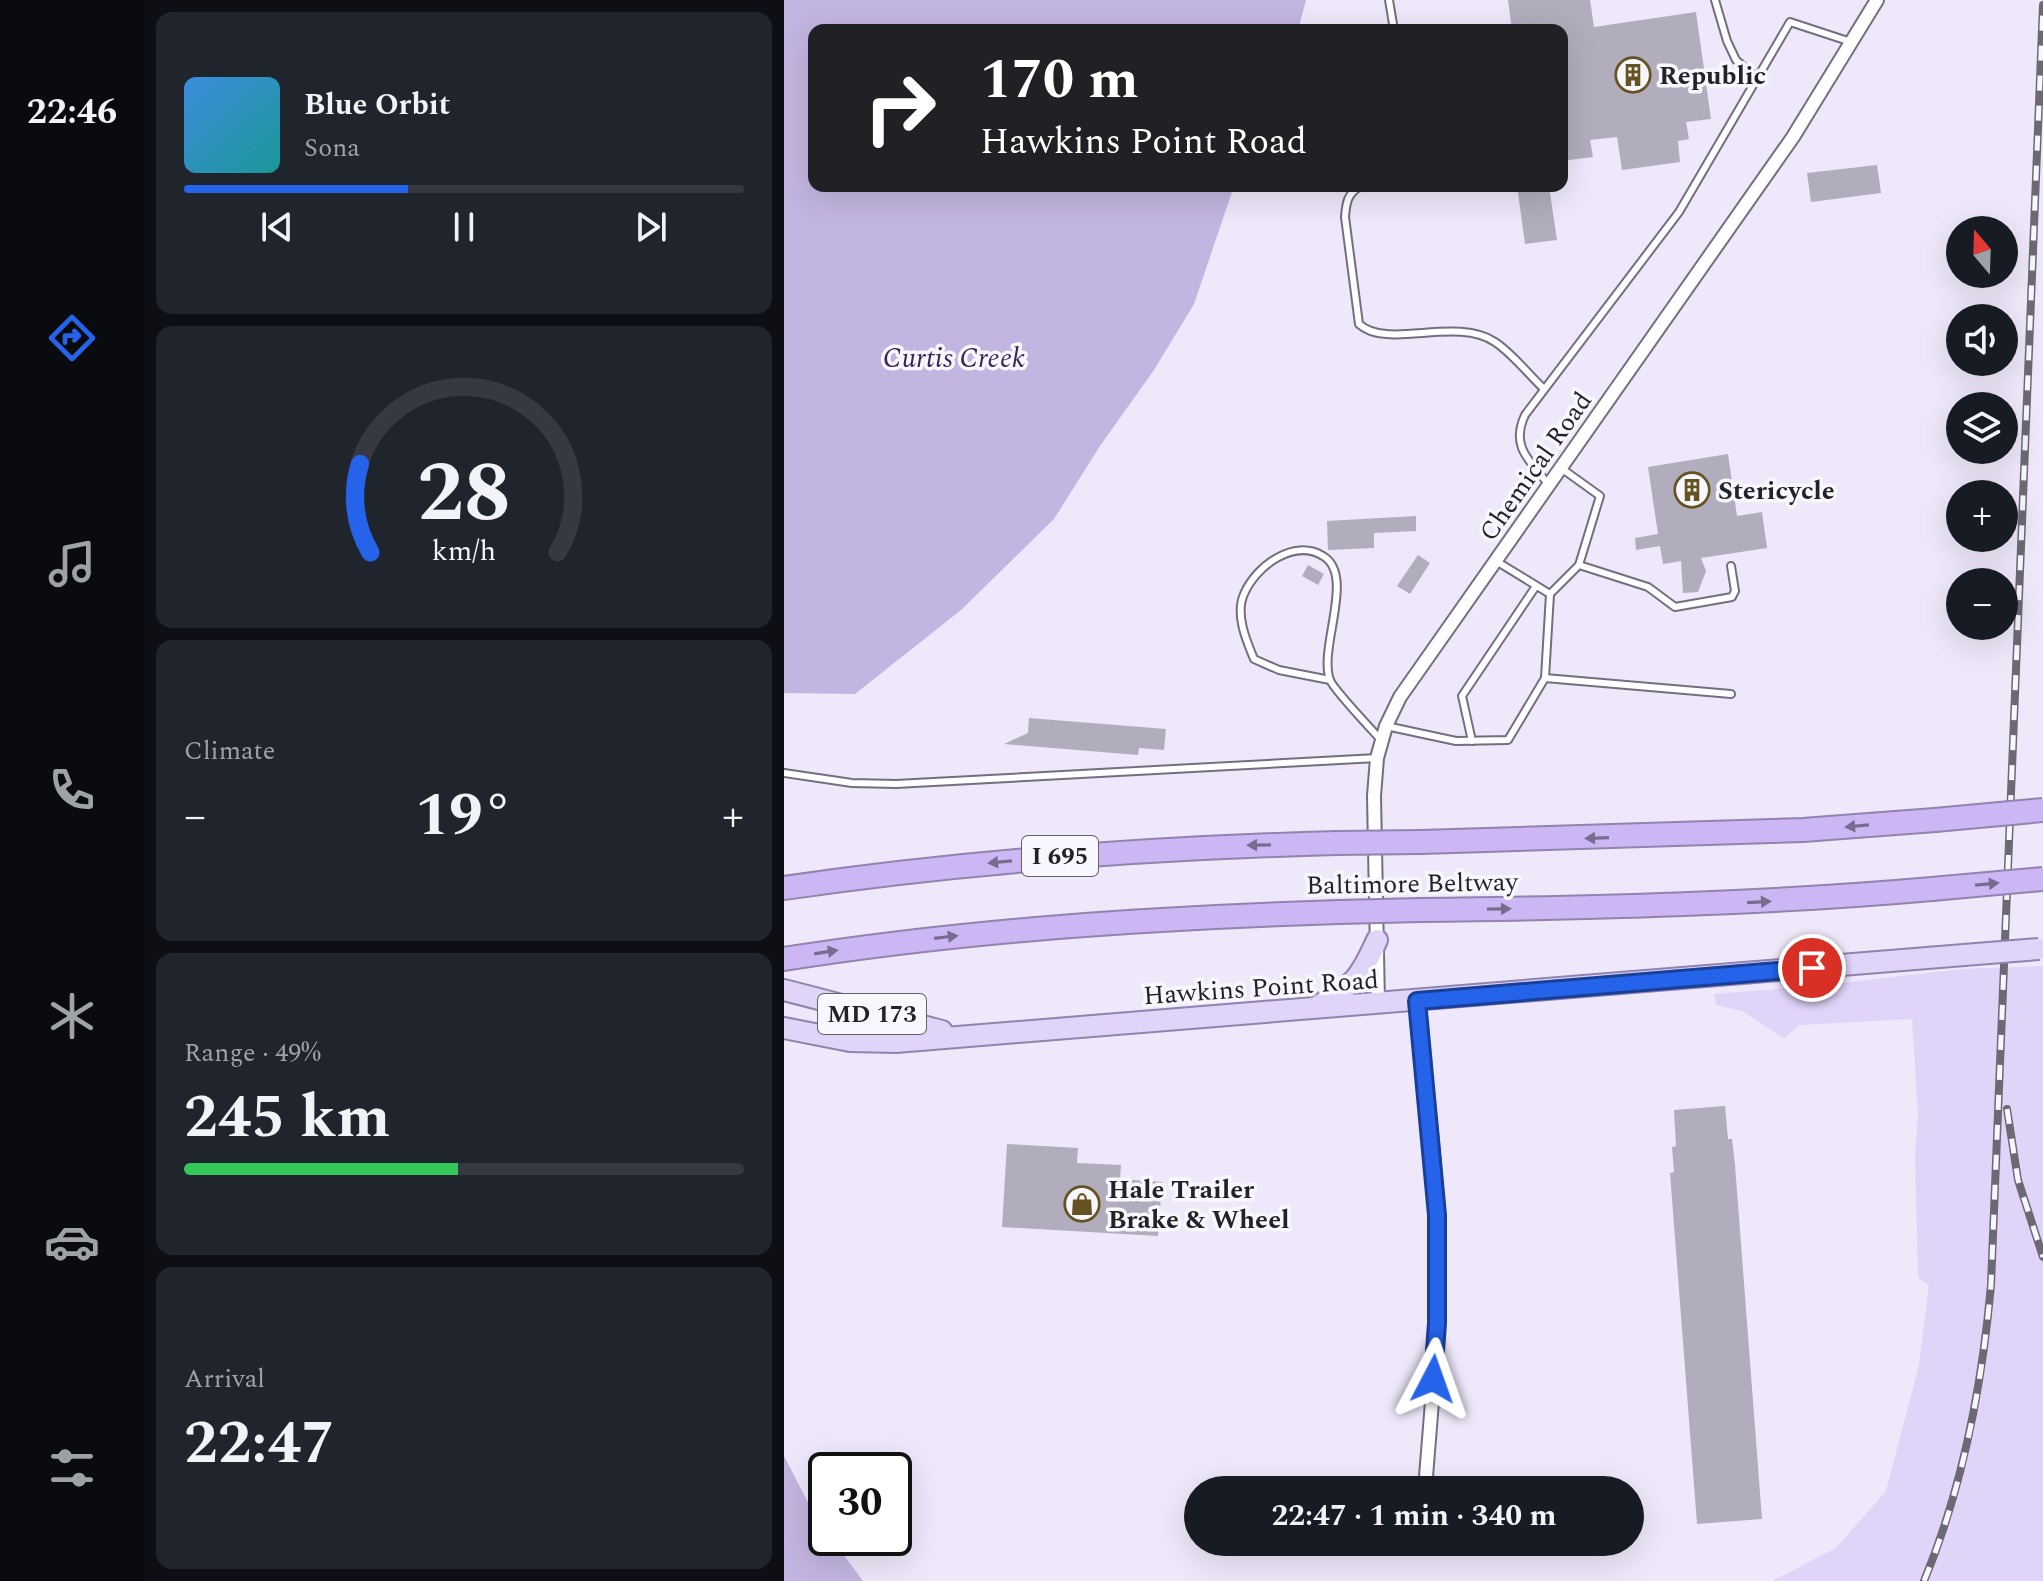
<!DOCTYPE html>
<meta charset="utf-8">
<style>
body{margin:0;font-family:Spectral,serif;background:#20242c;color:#f1f3f6;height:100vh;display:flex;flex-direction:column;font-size:30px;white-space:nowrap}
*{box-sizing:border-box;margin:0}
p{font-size:26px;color:#9ea1a6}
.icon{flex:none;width:44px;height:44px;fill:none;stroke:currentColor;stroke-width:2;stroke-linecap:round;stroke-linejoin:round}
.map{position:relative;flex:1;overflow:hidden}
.details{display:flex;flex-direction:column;gap:12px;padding:12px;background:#0d0f14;width:640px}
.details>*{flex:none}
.top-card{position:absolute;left:24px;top:24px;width:760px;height:168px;border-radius:16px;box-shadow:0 8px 32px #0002;background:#202124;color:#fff;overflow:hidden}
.needle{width:52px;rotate:341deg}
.controls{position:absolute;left:1162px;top:216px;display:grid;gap:16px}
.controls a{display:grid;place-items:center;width:72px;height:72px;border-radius:50%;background:#171b24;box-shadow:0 8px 32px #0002;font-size:40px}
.speed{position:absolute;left:24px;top:1452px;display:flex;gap:16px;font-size:40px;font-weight:700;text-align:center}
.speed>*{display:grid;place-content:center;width:104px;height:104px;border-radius:50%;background:#171b24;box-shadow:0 8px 32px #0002;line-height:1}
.speed .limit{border:4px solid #111;border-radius:12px;background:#fff;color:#111}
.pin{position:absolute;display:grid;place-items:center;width:68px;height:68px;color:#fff;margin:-34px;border:4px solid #fff;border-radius:50%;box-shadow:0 2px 8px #0007}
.me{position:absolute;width:88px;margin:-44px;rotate:4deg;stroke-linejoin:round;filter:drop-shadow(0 0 6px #0008)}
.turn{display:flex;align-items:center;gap:28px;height:168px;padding:0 40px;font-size:36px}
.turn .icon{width:104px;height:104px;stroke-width:2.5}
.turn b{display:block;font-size:56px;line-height:68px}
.big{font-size:60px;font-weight:700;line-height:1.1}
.details .card{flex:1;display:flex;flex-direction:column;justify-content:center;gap:12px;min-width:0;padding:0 28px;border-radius:16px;background:#20242c}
.details .dial{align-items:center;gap:0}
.dial svg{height:208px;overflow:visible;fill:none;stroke:#363941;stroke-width:7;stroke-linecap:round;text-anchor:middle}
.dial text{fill:#f1f3f6;stroke:none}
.song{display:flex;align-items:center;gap:24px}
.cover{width:96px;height:96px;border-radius:12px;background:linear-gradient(135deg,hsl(210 70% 55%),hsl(180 70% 35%))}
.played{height:8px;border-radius:4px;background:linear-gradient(90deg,#2563eb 40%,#363941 40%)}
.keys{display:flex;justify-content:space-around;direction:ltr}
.heat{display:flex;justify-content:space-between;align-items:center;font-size:44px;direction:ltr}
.charge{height:12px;border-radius:6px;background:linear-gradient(90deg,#34c759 49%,#363941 0)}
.trip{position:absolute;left:400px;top:1476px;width:460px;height:80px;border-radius:40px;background:#171b24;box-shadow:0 8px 32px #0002;font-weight:700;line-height:80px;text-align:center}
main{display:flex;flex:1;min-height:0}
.dock{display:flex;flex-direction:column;width:144px;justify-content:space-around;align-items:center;background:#090b0e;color:#9ea1a6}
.dock .icon{width:56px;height:56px}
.dock .selected{color:#2563eb}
.dock b{font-size:36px;color:#f1f3f6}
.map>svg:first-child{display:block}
.green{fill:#e0d4f9}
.water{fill:#c3b5e1}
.building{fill:#b2adbd}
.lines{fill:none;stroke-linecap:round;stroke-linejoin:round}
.lane-casing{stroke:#746f7f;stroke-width:10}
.street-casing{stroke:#746f7f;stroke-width:16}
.primary-casing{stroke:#9183ad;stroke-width:24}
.highway-casing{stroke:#9183ad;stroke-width:26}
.lane{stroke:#fff;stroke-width:6}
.street{stroke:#fff;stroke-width:12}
.primary{stroke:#e0d4f8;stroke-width:20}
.highway{stroke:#ccb7f4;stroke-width:22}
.rail-casing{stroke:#6c6974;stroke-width:8}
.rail{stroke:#f9f7fe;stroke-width:5;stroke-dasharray:15;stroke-linecap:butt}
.primary-bridge-casing{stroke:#9183ad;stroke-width:24;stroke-linecap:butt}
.highway-bridge-casing{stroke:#9183ad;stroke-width:26;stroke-linecap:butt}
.primary-bridge{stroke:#e0d4f8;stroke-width:20}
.highway-bridge{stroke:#ccb7f4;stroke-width:22}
.oneway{fill:#786c8e}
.route-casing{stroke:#184099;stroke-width:20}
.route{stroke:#2563eb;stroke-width:14}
.labels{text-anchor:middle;stroke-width:7;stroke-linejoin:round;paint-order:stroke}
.shield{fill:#f9f7fe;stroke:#646269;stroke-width:2}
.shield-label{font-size:24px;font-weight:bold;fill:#242229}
.poi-label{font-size:26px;font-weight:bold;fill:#242229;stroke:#f9f7fe;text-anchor:start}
.street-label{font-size:26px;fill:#242229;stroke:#f9f7fe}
.water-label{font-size:28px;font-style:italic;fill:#3a245a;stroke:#f9f7fe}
</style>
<main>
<nav class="dock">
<b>22:46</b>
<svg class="icon selected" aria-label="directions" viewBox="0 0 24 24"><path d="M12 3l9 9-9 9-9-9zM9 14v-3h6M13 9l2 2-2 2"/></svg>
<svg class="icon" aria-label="music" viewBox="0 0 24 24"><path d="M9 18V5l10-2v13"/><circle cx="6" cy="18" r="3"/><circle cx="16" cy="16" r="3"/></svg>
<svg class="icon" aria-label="phone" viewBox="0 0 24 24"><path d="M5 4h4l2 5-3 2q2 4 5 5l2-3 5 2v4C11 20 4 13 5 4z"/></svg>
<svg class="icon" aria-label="climate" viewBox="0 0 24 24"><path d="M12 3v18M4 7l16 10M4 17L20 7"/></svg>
<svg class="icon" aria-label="car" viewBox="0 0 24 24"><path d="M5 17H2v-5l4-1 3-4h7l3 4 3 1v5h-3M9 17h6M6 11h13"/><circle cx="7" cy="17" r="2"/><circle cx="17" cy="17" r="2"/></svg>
<svg class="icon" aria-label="filters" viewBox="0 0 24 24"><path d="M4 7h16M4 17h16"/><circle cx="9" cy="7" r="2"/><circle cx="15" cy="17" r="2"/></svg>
</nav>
<section class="details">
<div class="card">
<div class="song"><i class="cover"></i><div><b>Blue Orbit</b><p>Sona</p></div></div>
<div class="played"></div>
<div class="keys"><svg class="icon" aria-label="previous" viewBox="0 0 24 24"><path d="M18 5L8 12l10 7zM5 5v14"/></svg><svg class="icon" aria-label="pause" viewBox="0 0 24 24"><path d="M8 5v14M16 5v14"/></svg><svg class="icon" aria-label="next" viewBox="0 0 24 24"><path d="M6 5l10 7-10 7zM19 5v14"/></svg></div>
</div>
<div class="card dial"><svg viewBox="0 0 100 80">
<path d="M14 69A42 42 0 1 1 86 69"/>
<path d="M14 69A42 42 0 0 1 10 35" stroke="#2563eb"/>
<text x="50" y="56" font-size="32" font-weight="700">28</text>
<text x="50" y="72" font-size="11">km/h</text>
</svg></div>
<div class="card"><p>Climate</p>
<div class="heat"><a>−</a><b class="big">19°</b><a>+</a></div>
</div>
<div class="card"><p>Range · 49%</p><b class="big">245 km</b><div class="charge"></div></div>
<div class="card"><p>Arrival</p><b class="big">22:47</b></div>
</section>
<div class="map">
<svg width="1259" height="1581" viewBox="0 0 1259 1581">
<rect width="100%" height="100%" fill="#eee8fa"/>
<polygon class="green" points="1259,966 1259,1581 988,1581 1052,1548 1102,1491 1135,1365 1145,1286 1134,1278 1131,1155 1134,1116 1128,1019 1016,1025 1000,1038 958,1011 932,1005 930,994 1032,986 1178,969"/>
<g class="water">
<polygon points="0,0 522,0 514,30 30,30 30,186 450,186 410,304 370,370 316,446 270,519 177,610 71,694 0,693"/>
<polygon points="0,1456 32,1518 42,1531 42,1538 47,1538 79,1581 0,1581"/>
</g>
<g class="building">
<polygon points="724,0 806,0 810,27 912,12 927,119 902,122 905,139 894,141 896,162 838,170 833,137 806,140 809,157 778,161 778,30 728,30"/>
<polygon points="1093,165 1097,193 1027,202 1023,173"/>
<polygon points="733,186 765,186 773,240 741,244"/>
<polygon points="944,454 953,516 978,512 983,548 917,558 922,571 914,592 899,593 897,561 879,564 876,546 852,550 851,538 874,534 864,467"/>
<polygon points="632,516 632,531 590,533 590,548 544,550 543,521"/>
<polygon points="634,555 646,563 626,594 613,586"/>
<polygon points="524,565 540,574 534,585 518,576"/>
<polygon points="245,718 382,729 380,750 355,748 354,755 220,744 244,733"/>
<polygon points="941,1106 944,1139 948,1139 951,1165 978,1519 913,1524 886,1173 890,1172 888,1147 892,1146 890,1110"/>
<polygon points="223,1144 294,1148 293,1163 337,1165 336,1179 378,1182 374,1236 218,1227"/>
</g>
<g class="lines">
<defs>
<g id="lane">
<polyline points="605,0 610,30"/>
<polyline points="931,0 943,41 952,60 973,78"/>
<path d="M577 186C563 193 562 204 561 217L575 324C603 350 672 316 711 342 729 354 745 375 760 389"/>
<polyline points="777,468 816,496 795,565 864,587 891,607 948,597 951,591 947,566"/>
<path d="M765 485C746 461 726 447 741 415L895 212 1006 22 1067 42"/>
<polyline points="712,561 766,594 795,565"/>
<polyline points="761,678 947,694"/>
<path d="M546 680 495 670 470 659C462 640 451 614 460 594 472 566 510 538 539 556 572 575 534 648 546 680 550 690 588 730 598 741"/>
<polyline points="602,726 672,741 724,740 761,678 766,594"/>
<polyline points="688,741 678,696 752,586"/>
<polyline points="0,773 68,783 112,784 593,758"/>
</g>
<g id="street">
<path d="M633 1001C641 1082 653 1164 654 1245 656 1327 647 1409 641 1490"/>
<polyline points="594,1004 590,796 593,758 602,726 616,697 1009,137 1093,0"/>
</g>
<g id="primary">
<polyline points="0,990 158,1031"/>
<path d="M534 1006C571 983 575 980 593 940"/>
<polyline points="0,1028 66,1041 112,1042 1180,955"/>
</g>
<g id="highway">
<polyline points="637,842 1019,830 1151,820"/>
<path d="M0 888C184 861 368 848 553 843"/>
<path d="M637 910C808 908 978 904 1148 889"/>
<path d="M0 959C184 930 369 918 555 912"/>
</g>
</defs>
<use href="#lane" class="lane-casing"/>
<use href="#street" class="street-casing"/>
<use href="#primary" class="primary-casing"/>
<use href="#highway" class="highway-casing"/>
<use href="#lane" class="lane"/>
<use href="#street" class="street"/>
<use href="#primary" class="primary"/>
<use href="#highway" class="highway"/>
<defs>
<g id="rail">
<polyline points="1223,1109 1234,1180 1259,1257"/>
<path d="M1140 1581C1179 1487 1198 1386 1207 1285L1259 5"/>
</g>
</defs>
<use href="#rail" class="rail-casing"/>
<use href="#rail" class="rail"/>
<defs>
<polyline id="primary-bridge" points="1180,955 1255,949"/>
<g id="highway-bridge">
<polyline points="1151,820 1259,810"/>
<polyline points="553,843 637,842"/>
<polyline points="1148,889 1259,879"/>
<polyline points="555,912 637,910"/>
</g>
</defs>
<use href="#primary-bridge" class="primary-bridge-casing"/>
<use href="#highway-bridge" class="highway-bridge-casing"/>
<use href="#primary-bridge" class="primary-bridge"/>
<use href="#highway-bridge" class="highway-bridge"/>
</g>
<defs><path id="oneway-solid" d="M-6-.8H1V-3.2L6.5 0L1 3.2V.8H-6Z" transform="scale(2)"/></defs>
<g class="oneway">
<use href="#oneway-solid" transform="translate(1073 826) rotate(175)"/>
<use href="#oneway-solid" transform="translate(813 838) rotate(178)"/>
<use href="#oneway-solid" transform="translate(475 845) rotate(179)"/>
<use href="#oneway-solid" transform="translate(216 862) rotate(175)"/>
<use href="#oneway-solid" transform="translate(1203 884) rotate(-5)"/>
<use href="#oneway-solid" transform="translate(975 902) rotate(-3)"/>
<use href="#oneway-solid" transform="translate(715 909) rotate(-1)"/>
<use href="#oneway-solid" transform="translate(162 937) rotate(-7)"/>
<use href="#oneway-solid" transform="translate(42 952) rotate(-9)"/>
</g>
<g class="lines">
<defs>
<polyline id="route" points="649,1379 653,1323 653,1215 633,1001 1028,968"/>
</defs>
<use href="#route" class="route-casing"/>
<use href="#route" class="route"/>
</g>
<defs>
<symbol id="building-ring" viewBox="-11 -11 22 22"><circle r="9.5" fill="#f9f7fe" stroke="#655421" stroke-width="1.5"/><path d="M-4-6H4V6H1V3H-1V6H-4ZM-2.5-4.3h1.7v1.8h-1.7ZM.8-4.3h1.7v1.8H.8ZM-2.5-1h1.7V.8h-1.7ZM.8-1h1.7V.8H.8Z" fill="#655421"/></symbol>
<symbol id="shop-ring" viewBox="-11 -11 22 22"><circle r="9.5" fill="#f9f7fe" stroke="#655421" stroke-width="1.5"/><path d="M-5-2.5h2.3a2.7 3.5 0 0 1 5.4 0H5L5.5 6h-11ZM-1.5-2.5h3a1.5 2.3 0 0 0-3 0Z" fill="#655421"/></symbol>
</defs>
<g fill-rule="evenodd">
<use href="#building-ring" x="829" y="55" width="40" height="40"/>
<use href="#building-ring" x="888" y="470" width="40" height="40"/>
<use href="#shop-ring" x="278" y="1184" width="40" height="40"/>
</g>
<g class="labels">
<g class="shield">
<rect x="238" y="836" width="76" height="40" rx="6"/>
<rect x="34" y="994" width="108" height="40" rx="6"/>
</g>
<g class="shield-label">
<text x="276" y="864">I 695</text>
<text x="88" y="1022">MD 173</text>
</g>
<g class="poi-label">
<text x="875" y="84">Republic</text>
<text x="934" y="499">Stericycle</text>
<text x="324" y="1198">Hale Trailer<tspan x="324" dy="30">Brake &amp; Wheel</tspan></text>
</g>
<g class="street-label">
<text transform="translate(751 466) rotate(-55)" y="9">Chemical Road</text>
<text transform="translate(628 883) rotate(-1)" y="9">Baltimore Beltway</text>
<text transform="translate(477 987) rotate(-4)" y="9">Hawkins Point Road</text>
</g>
<g class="water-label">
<text x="170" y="367">Curtis Creek</text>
</g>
</g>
</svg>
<div class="controls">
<a><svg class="needle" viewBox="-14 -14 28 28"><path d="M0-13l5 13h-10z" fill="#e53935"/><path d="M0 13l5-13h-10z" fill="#9ea1a6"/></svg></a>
<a><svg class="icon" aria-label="sound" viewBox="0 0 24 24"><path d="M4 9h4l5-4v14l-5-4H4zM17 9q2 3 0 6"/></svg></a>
<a><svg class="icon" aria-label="layers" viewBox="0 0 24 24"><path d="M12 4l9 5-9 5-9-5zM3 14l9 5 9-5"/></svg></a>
<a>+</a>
<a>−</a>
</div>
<div class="speed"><div class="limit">30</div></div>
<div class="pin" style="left:1028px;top:968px;background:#d93025"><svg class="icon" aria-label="arrive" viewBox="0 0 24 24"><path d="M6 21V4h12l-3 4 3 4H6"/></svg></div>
<svg class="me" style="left:649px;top:1379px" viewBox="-20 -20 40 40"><path d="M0-17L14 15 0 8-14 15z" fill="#2563eb" stroke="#fff" stroke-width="4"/></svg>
<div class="trip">22:47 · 1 min · 340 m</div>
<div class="top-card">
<div class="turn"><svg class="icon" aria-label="right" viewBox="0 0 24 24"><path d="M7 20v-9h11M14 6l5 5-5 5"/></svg><div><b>170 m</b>Hawkins Point Road</div></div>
</div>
</div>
</main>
